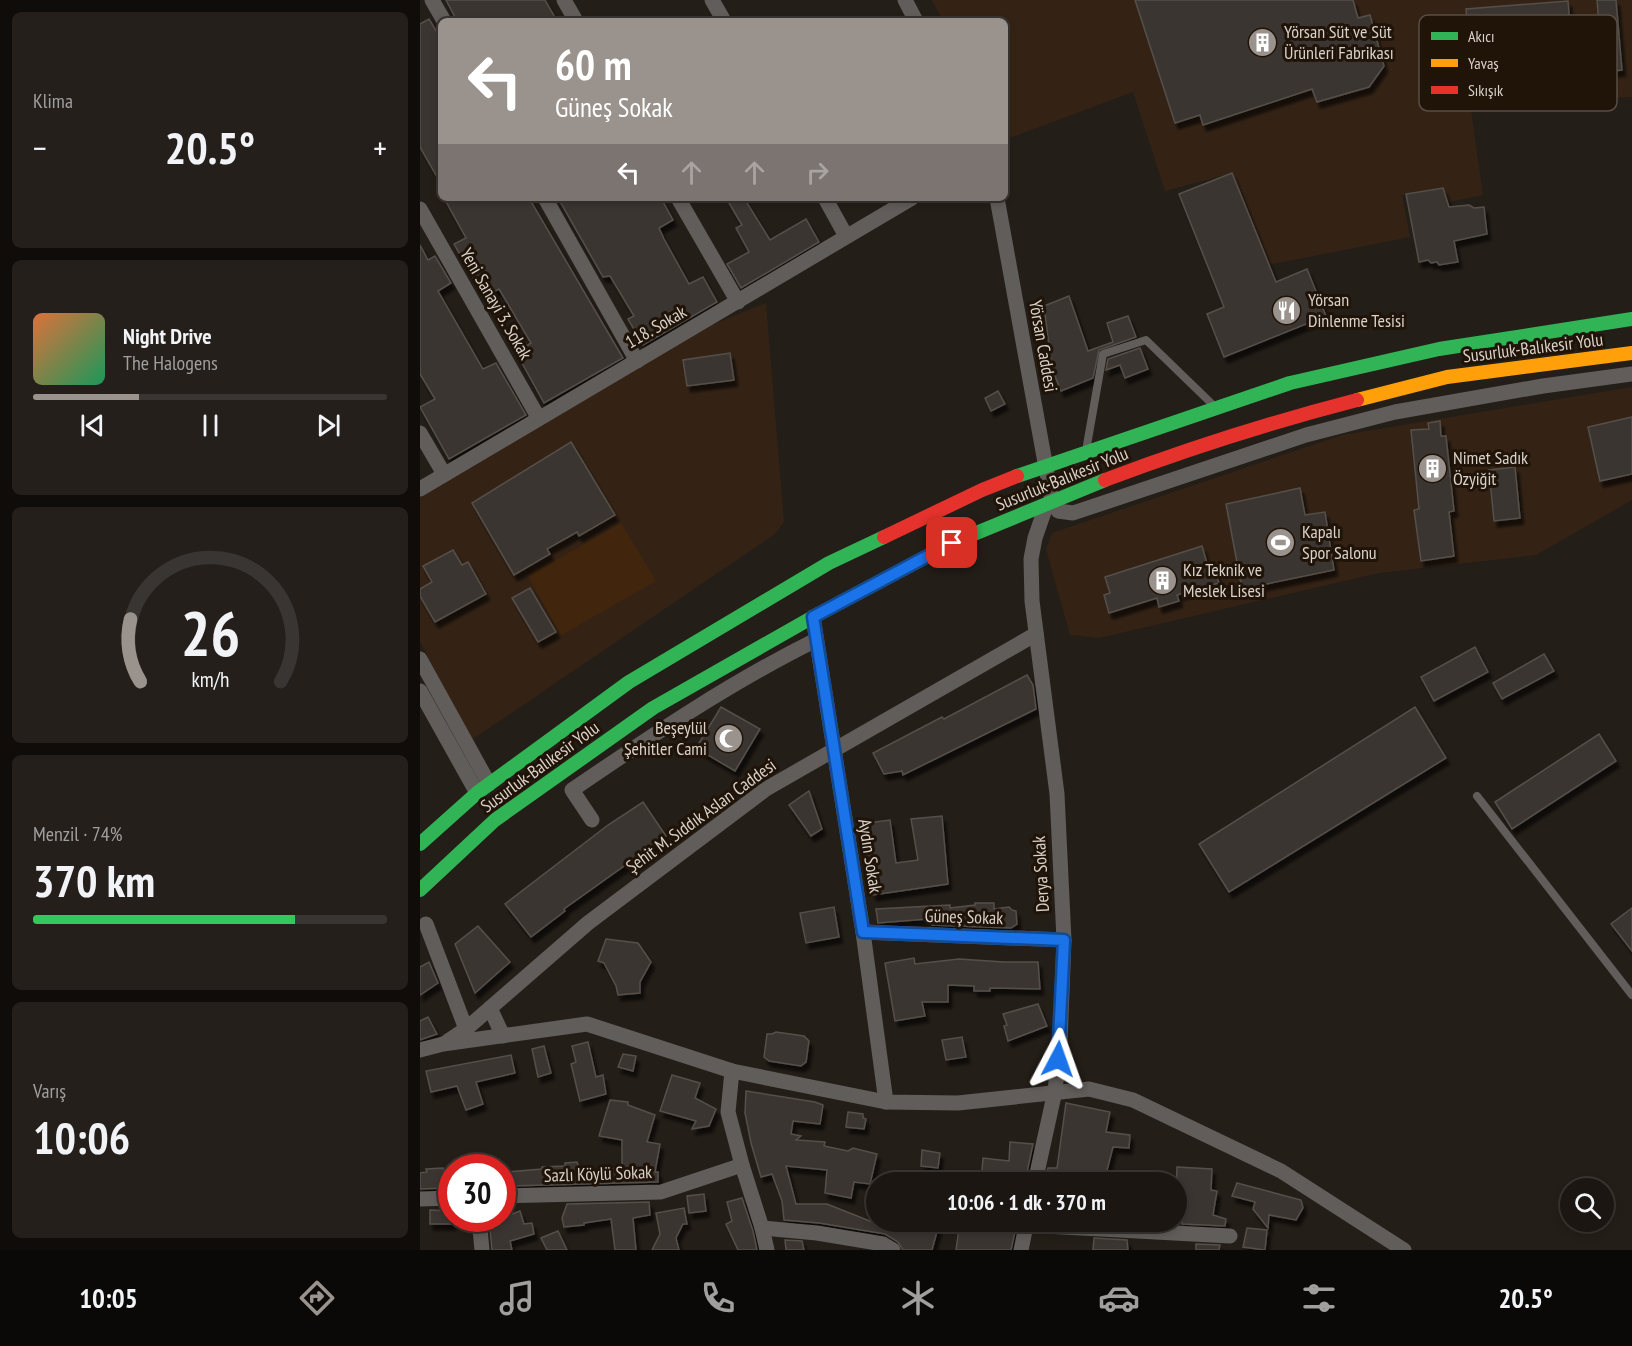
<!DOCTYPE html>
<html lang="tr">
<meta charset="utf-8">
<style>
body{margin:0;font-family:"PT Sans Narrow",sans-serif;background:#241f1b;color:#f1f3f6;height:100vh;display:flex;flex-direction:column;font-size:22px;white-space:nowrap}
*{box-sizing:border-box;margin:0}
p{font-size:20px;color:#a09f9f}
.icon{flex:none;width:33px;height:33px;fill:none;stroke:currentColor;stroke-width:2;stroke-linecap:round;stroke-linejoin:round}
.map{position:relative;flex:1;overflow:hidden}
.details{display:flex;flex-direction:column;gap:12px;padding:12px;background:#0f0c0a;width:420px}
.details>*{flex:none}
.top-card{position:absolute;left:18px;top:18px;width:570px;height:183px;border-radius:9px;box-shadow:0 3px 9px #0003,0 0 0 2px #393532;background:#9a928c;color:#fff;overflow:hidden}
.buttons{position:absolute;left:1140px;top:1178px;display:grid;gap:12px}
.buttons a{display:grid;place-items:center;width:54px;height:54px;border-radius:50%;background:#1b1612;box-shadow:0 3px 9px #0003,0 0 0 2px #393532;font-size:30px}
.speed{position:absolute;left:18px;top:1154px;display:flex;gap:12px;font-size:30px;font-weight:700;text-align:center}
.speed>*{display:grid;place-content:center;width:78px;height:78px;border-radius:50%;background:#1b1612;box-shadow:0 3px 9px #0003,0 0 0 2px #393532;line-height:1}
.speed .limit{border:9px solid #d22;background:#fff;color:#111}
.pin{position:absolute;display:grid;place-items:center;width:51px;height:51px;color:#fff;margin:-26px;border-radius:12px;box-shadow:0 3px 9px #0006}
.me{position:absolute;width:66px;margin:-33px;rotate:4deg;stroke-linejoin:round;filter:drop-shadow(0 0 4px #0008)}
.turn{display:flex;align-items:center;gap:21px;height:126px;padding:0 18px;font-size:27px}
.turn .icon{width:78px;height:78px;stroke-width:2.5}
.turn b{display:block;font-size:42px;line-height:51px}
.lanes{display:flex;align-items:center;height:57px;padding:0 18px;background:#0003;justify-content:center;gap:30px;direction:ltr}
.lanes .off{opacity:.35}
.big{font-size:45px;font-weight:600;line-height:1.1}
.details .tile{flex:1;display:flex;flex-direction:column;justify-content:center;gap:9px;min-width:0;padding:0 21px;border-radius:9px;background:#241f1b}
.details .dial{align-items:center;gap:0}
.dial svg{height:156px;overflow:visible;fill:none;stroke:#393532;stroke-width:7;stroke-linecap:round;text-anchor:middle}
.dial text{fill:#f1f3f6;stroke:none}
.song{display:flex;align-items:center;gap:18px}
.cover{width:72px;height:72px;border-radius:9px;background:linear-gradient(135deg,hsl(20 70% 55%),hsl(150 70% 35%))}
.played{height:6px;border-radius:3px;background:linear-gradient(90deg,#9a928c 30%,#393532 30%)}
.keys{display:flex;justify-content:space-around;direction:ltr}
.heat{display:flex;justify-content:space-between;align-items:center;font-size:33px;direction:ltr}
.charge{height:9px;border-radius:4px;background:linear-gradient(90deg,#34c759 74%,#393532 0)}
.trip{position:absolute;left:446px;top:1172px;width:321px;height:60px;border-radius:30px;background:#1b1612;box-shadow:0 3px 9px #0003,0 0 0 2px #393532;font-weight:600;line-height:60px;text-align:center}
.tabs{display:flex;height:96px;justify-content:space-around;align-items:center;background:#0b0907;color:#a09f9f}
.tabs .icon{width:42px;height:42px}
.tabs .selected{color:#9a928c}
.tabs b{font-size:27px;color:#f1f3f6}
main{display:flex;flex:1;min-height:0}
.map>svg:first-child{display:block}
.built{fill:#342315}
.green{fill:#41260d}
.building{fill:#3b3630;stroke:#554f4a;stroke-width:1.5;filter:url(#shadow)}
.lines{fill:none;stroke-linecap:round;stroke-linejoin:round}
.lane{stroke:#605d5a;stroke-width:8}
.street{stroke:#605d5a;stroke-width:15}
.fast{stroke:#30b455;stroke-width:14}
.slow{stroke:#ff9f0a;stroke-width:14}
.jam{stroke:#e5322d;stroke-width:14}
.route-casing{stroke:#114b97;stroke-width:15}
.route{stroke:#1a73e8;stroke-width:10}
.labels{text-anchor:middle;stroke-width:6;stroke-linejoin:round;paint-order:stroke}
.poi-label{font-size:18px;fill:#dad1ca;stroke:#201409;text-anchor:start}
.street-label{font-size:18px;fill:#dad1ca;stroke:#201409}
.key{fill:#201409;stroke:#584d43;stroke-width:1.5}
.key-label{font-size:16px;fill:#dad1ca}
</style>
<main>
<section class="details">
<div class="tile"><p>Klima</p>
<div class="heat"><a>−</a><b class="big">20.5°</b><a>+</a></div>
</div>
<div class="tile">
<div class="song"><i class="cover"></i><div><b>Night Drive</b><p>The Halogens</p></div></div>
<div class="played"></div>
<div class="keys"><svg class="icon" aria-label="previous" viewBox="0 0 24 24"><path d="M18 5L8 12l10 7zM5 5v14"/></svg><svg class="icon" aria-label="pause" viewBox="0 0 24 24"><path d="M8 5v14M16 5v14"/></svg><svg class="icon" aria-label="next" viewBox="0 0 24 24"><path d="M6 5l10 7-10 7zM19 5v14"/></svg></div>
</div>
<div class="tile dial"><svg viewBox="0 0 100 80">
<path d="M14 69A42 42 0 1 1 86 69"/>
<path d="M14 69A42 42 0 0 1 9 37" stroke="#9a928c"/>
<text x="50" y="56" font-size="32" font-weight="700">26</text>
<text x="50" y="72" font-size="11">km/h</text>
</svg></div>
<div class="tile"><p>Menzil · 74%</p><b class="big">370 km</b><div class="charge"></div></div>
<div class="tile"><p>Varış</p><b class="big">10:06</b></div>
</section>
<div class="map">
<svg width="1212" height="1250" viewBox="0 0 1212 1250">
<defs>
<filter id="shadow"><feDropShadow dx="3.5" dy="6" stdDeviation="1.5" flood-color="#0009"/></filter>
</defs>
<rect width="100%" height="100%" fill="#241e18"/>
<g class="built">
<polygon points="512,0 1212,0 1212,97 1050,103 1063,195 1023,203 1020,188 982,195 990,237 848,265 812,173 745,191 713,92 587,139 585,135 585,21 523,21"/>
<polygon points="346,303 364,522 355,534 50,741 0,641 0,495 289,326"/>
<polygon points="1212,387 1212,500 1116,555 959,573 679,638 650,635 626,549 632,533 922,435"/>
</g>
<polygon class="green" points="201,523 236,581 141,635 108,576"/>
<g class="building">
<polygon points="26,0 125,0 137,21 37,21"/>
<polygon points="715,0 933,0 938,18 950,15 964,66 949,87 897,102 892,89 783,125 780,115 755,123"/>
<polygon points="1177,0 1196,0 1202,70 1183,72"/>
<polygon points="1148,1 1155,85 1053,94 1046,9"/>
<polygon points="9,19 21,39 21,184 0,147 0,24"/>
<polygon points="812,173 856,282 887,269 906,316 804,357 787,314 804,307 759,194"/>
<polygon points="1023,188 1029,207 1049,205 1054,208 1064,207 1067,234 1034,241 1038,262 1019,265 1017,262 1011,263 1008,260 999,262 986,194"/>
<polygon points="24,198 109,198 203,358 124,403 96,352 111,343 79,289 64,297 34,244 46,238"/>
<polygon points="138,198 241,198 253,220 239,228 244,239 269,284 283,277 297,302 223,345 208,319 214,316 190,276 183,277"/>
<polygon points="306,198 324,198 350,240 386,219 399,242 321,288 307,264 329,252 316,228 322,225"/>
<polygon points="0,245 8,260 15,256 31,283 18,291 63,369 76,363 106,415 29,459 0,407 15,399 0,374"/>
<polygon points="649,296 668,351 693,342 687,323 708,316 716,337 679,350 673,378 641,391 632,369 624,306"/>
<polygon points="720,348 728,369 705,378 700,365 686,370 688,359"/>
<polygon points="310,353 314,380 267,386 263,360"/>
<polygon points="578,391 585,404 571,411 565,398"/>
<polygon points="1212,417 1212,474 1180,481 1168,427"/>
<polygon points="1020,421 1021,436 1026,436 1034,511 1029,512 1034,556 1001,561 994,510 999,509 991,430 1009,429 1008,423"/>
<polygon points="151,442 195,515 159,536 157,532 127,549 130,554 94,575 52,503"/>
<polygon points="1095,467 1100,518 1074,521 1069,470"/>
<polygon points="880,488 885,515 905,512 914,570 822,589 806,504"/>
<polygon points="782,546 789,570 794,568 799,583 757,595 759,601 739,607 737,598 689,613 684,595 690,593 685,577"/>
<polygon points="33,550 42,565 48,562 66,594 15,622 0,596 0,589 12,582 3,566"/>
<polygon points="110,588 136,632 118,642 92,598"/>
<polygon points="1055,647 1068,672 1014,701 1001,677"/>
<polygon points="1124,654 1134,671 1082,699 1073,683"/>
<polygon points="607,675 613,685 616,709 483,775 482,771 464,774 453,753 522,717 524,719"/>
<polygon points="301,707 340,729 315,771 276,748"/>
<polygon points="995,707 1026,758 809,892 779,844"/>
<polygon points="1179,734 1196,761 1092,829 1075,802"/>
<polygon points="389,791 402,829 391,836 369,805"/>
<polygon points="223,802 246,836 144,909 145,911 111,937 85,904 188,825"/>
<polygon points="522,816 528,884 453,895 440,824 470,820 476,863 498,860 491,819"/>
<polygon points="555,903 574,903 574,909 589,907 592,910 596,911 597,924 591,928 512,925 508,919 458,923 456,909 530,905 530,908 555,905"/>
<polygon points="414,907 419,937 386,943 380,913"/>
<polygon points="1212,908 1212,951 1191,924"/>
<polygon points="58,926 90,962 55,993 35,944"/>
<polygon points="186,939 218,943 231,962 220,982 220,993 198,995 196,986 184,963 178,961"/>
<polygon points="494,958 495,964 539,959 584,962 618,962 620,989 570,988 570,991 554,991 554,986 528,985 528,1002 502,1002 505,1016 475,1021 465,963"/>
<polygon points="9,962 18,983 0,995 0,967"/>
<polygon points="618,1004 627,1026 588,1041 584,1026 587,1025 583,1014"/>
<polygon points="8,1017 17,1034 0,1040 0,1021"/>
<polygon points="356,1032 384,1036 389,1041 386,1062 381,1066 349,1061 344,1057 347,1034 352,1034"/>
<polygon points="542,1037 546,1057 526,1060 522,1040"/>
<polygon points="168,1042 176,1077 183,1075 186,1094 160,1101 151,1064 156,1062 152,1046"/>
<polygon points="124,1046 131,1073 118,1077 112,1049"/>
<polygon points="203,1054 216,1056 213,1071 198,1067"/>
<polygon points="91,1055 95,1073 56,1082 63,1104 46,1110 37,1086 11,1092 6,1071"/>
<polygon points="252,1075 280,1083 275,1098 296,1109 289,1126 272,1129 276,1121 240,1111"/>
<polygon points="326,1091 395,1102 403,1105 400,1124 373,1121 371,1134 381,1136 376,1140 405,1142 404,1146 428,1151 433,1148 457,1154 450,1184 434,1182 431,1198 405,1193 407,1170 366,1166 376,1204 407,1204 480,1233 482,1221 509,1221 519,1224 512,1250 483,1250 478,1242 465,1234 399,1223 364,1220 362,1201 352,1174 341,1177 331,1143 325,1113"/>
<polygon points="190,1100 208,1102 208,1105 235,1115 227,1142 240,1144 235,1172 238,1172 238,1182 89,1186 87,1172 122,1169 122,1167 145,1166 145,1163 157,1162 161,1173 202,1168 202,1140 179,1136"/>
<polygon points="646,1103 690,1112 686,1132 710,1135 709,1148 693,1147 684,1182 625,1182 628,1168 637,1168"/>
<polygon points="428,1112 443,1114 443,1118 446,1119 444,1129 426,1127"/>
<polygon points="590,1142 613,1144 605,1182 561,1182 563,1158 589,1161"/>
<polygon points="502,1150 520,1153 518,1168 501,1166"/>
<polygon points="757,1167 792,1169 791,1190 797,1191 793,1215 806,1219 805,1226 762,1224 761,1197 756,1197"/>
<polygon points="23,1168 26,1188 0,1189 0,1173 7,1172 6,1169"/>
<polygon points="712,1171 748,1174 748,1182 712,1182"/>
<polygon points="817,1183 881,1200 883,1208 876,1220 849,1215 848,1228 833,1209 835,1202 812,1196"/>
<polygon points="284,1194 286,1211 269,1213 267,1196"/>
<polygon points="322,1198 333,1231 337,1250 318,1250 306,1224 312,1221 307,1202"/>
<polygon points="229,1202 230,1215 213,1218 216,1250 195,1250 191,1219 164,1223 164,1225 144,1227 142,1218 147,1204"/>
<polygon points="264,1208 267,1224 263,1224 256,1238 259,1250 232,1250 240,1234 236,1213"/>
<polygon points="10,1210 32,1211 32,1224 10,1224"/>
<polygon points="100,1211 104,1224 112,1223 114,1234 90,1241 92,1250 72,1250 69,1219 82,1218"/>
<polygon points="540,1221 556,1221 578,1226 579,1221 597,1223 591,1250 536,1250"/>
<polygon points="827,1228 847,1230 845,1250 823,1247"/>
<polygon points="138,1231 147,1250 127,1250 121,1238"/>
<polygon points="674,1238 707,1240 708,1250 673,1250"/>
<polygon points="365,1240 382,1241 384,1250 366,1250"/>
<polygon points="776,1244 800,1245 799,1250 776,1250"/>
</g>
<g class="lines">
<g class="lane">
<polyline points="667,445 683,354 726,340 791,403"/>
<polyline points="1057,796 1212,995"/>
</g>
<g class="street">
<polyline points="12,0 24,21"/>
<polyline points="144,0 156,21"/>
<polyline points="292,0 304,21"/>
<polyline points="485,0 496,21"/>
<polyline points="125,198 217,361"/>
<polyline points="258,198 318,302"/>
<polyline points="405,198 426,236"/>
<polyline points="577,198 632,501 638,511 653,513 886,435 975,412 1123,386 1212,374"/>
<polyline points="0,209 118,417"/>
<polyline points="0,433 24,474"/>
<polyline points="0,489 492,198"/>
<polyline points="393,617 443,932 466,1102"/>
<polyline points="0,659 69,784"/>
<polyline points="0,691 57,793"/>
<path d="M172 820 152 790C231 736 311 682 396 640"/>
<polyline points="6,924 46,1029"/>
<polyline points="443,932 644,940"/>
<polyline points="70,1008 83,1036"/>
<polyline points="28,1041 46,1029 168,923 346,789 616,634"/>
<polyline points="0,1050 23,1044 167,1024 312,1071 466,1102 538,1103 669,1089 713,1100 861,1171 984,1250"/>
<polyline points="312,1071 308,1112 322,1165"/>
<polyline points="615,1182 635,1091 640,1043 644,940 637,794 612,601 611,559 615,538 625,509 630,503"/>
<polyline points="82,1196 241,1192 322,1165 342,1228 397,1233 463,1244 473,1250"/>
<polyline points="0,1199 32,1198"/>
<polyline points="59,1218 62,1250"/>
<polyline points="606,1225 810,1236"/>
<polyline points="342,1228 347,1250"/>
<polyline points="601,1250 607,1221"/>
</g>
<g class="fast">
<polyline points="597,476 870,383 1019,349 1212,319"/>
<polyline points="0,844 57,793 209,682 409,563 464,537"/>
<polyline points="0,890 75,820 233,708 393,617 532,543 685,480"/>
</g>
<polyline class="slow" points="937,400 1027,377 1212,353"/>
<g class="jam">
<path d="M685 480C767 449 852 422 937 400"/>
<polyline points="464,537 562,490 597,476"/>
</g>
</g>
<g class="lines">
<defs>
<polyline id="route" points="532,543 393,617 443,932 644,940 638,1059"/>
</defs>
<use href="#route" class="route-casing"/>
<use href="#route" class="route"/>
</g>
<defs>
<symbol id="building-disc" viewBox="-11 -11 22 22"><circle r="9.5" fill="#9a928c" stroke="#201409"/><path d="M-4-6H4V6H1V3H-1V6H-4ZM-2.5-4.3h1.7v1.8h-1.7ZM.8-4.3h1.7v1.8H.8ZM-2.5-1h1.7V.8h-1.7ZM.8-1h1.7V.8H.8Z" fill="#fff"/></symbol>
<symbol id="restaurant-disc" viewBox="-11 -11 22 22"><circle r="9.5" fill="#9a928c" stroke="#201409"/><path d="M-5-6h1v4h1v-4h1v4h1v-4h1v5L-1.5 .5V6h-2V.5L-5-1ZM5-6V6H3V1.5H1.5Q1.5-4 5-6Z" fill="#fff"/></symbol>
<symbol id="stadium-disc" viewBox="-11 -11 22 22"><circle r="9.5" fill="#9a928c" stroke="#201409"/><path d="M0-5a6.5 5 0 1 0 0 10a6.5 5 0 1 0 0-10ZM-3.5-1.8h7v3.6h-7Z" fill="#fff"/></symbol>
<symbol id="mosque-disc" viewBox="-11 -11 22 22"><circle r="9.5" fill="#9a928c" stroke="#201409"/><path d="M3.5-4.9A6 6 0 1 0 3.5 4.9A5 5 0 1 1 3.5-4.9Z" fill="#fff"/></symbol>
</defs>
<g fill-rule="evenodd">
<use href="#building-disc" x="826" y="26" width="33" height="33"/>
<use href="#restaurant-disc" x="850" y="294" width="33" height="33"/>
<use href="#building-disc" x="996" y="452" width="33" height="33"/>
<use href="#stadium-disc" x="844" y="526" width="33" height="33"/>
<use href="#building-disc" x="726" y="564" width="33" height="33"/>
<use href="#mosque-disc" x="292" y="722" width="33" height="33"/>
</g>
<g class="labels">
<g class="poi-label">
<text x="864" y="38">Yörsan Süt ve Süt<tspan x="864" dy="21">Ürünleri Fabrikası</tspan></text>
<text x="888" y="306">Yörsan<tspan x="888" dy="21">Dinlenme Tesisi</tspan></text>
<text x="1033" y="464">Nimet Sadık<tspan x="1033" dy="21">Özyiğit</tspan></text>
<text x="882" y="538">Kapalı<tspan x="882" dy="21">Spor Salonu</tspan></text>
<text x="763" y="576">Kız Teknik ve<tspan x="763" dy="21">Meslek Lisesi</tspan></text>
<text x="287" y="734" text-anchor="end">Beşeylül<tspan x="287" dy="21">Şehitler Cami</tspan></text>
</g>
<g class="street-label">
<text transform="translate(76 304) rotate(60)" y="6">Yeni Sanayi 3. Sokak</text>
<text transform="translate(236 327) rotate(-30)" y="6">118. Sokak</text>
<text transform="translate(623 346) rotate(80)" y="6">Yörsan Caddesi</text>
<text transform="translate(1113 348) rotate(-7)" y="6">Susurluk-Balıkesir Yolu</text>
<text transform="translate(642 479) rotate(-22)" y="6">Susurluk-Balıkesir Yolu</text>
<text transform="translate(120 767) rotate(-36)" y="6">Susurluk-Balıkesir Yolu</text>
<text transform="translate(281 816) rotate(-36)" y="6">Şehit M. Sıddık Aslan Caddesi</text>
<text transform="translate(450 856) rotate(81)" y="6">Aydın Sokak</text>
<text transform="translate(621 874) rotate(-93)" y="6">Derya Sokak</text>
<text transform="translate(544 917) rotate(2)" y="6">Güneş Sokak</text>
<text transform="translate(178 1174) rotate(-2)" y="6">Sazlı Köylü Sokak</text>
</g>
</g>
<rect x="999" y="15" width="198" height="96" rx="9" class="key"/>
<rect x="1011" y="32" width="27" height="8" fill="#30b455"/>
<rect x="1011" y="59" width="27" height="8" fill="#ff9f0a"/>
<rect x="1011" y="86" width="27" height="8" fill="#e5322d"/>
<g class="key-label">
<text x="1048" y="42">Akıcı</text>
<text x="1048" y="69">Yavaş</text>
<text x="1048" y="96">Sıkışık</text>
</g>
</svg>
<div class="buttons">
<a><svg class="icon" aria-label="search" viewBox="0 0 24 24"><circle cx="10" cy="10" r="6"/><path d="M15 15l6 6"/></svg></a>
</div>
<div class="speed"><div class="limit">30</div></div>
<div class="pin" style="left:532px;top:543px;background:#d93025"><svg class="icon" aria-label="arrive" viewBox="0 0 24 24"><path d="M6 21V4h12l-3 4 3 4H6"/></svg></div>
<svg class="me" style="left:638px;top:1059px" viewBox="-20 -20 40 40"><path d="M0-17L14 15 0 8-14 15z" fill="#1a73e8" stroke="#fff" stroke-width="4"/></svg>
<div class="trip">10:06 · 1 dk · 370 m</div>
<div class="top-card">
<div class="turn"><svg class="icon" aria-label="left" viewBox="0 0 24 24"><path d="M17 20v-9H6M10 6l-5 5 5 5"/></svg><div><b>60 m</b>Güneş Sokak</div></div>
<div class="lanes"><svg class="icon" aria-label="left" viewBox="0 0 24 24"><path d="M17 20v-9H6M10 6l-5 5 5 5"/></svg><svg class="icon off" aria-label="ahead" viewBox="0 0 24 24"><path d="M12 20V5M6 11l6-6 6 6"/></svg><svg class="icon off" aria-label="ahead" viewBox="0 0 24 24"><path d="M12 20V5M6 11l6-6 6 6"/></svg><svg class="icon off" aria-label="right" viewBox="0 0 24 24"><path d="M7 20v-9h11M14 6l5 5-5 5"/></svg></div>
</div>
</div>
</main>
<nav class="tabs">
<b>10:05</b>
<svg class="icon selected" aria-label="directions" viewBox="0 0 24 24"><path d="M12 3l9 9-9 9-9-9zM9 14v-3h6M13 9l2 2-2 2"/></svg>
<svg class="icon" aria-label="music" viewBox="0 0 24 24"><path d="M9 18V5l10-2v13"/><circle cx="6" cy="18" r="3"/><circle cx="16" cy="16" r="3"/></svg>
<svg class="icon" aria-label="phone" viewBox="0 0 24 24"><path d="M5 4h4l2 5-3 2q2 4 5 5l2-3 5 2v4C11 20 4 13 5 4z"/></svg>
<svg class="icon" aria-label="climate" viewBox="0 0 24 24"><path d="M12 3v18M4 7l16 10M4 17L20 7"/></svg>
<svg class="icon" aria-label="car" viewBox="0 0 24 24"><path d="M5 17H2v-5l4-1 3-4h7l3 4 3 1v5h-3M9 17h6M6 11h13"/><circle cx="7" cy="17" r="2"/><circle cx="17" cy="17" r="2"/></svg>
<svg class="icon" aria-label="filters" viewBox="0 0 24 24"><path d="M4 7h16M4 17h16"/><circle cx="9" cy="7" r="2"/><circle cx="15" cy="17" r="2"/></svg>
<b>20.5°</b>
</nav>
